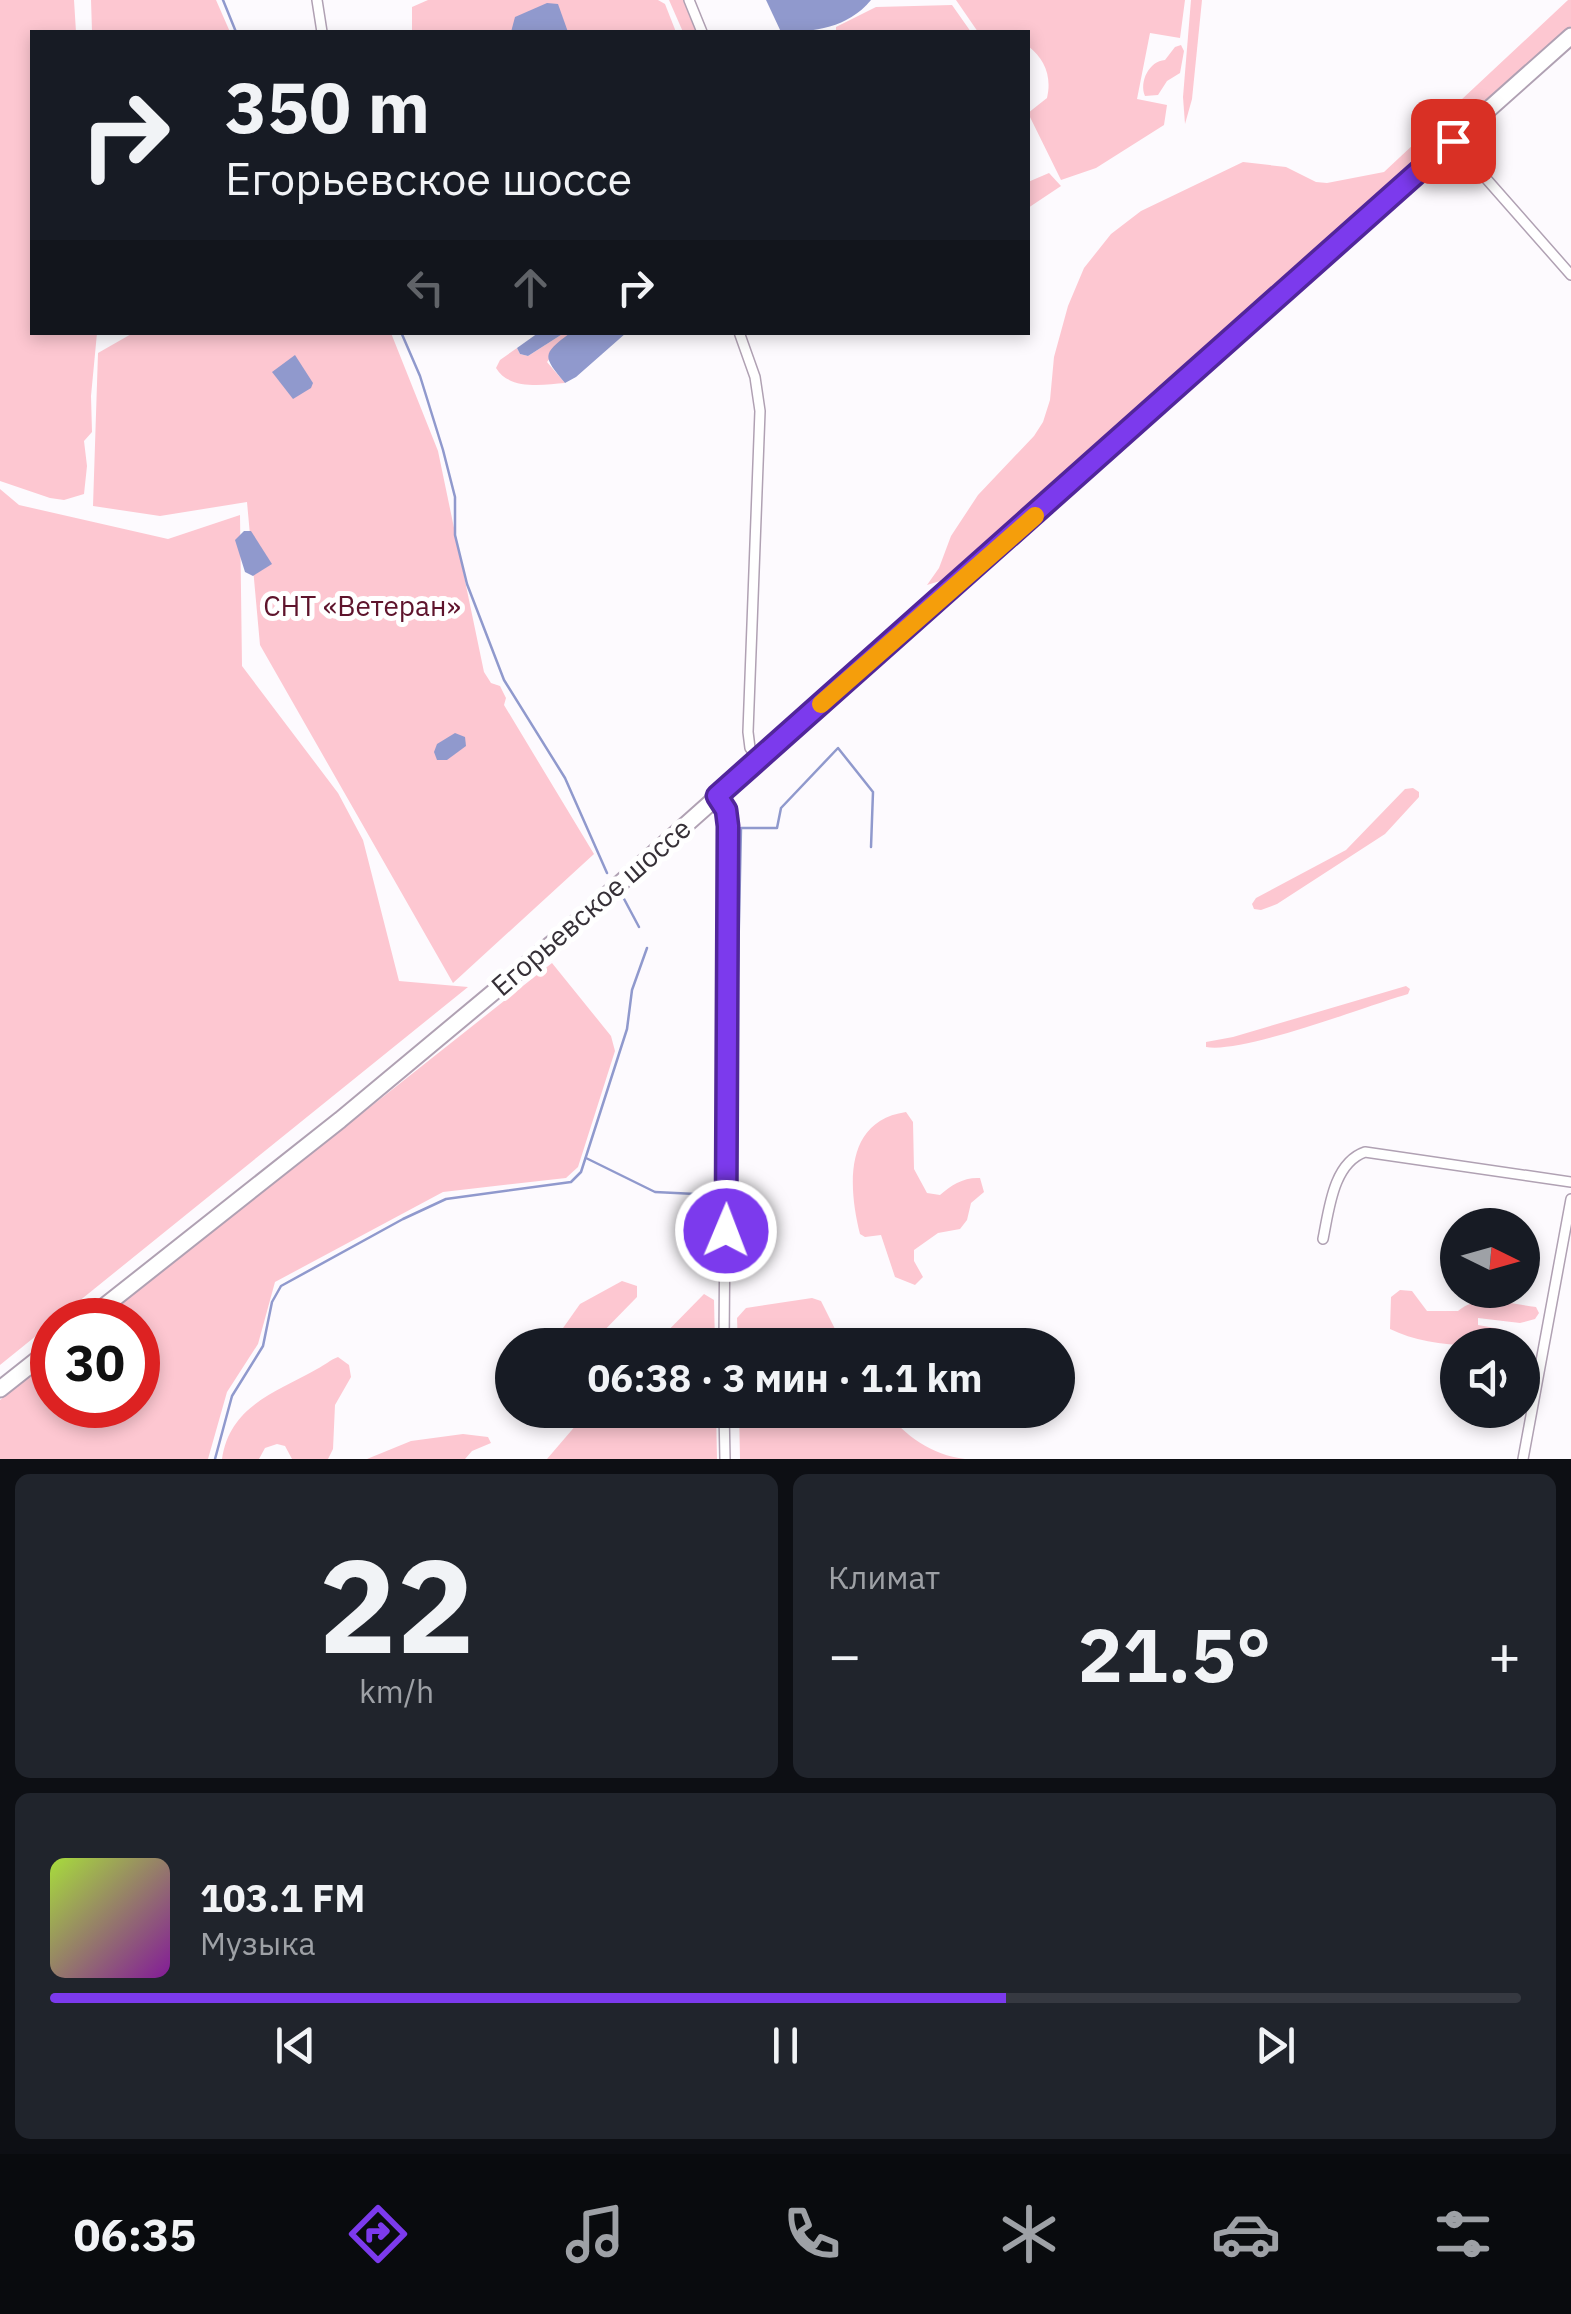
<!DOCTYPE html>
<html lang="ru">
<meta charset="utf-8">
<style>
body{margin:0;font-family:"IBM Plex Sans",sans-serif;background:#20242c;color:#f1f3f6;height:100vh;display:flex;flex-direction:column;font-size:38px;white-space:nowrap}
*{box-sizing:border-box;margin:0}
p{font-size:32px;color:#9ea1a6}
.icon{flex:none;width:55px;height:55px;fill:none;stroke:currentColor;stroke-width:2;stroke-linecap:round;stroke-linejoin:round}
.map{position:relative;height:1459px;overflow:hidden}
.side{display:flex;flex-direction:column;gap:15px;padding:15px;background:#0d0f14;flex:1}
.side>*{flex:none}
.guide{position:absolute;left:30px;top:30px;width:1000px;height:305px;border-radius:0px;box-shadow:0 5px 15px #0003;background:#171b24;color:#f1f3f6;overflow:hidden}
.needle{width:65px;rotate:95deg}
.controls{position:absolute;left:1440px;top:1208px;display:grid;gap:20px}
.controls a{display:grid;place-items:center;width:100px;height:100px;border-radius:50%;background:#171b24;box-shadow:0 5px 15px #0003;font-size:50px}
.speed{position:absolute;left:30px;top:1298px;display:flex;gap:20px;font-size:50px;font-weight:700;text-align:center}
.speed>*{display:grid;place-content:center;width:130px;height:130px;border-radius:50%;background:#171b24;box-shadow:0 5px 15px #0003;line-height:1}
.speed .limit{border:15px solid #d22;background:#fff;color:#111}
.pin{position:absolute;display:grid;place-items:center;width:85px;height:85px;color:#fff;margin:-42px;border-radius:20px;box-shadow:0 5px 15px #0006}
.me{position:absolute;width:110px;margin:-55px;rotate:1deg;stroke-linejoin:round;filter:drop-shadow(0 0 8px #0008)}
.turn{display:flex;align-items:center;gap:35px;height:210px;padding:0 30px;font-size:45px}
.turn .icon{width:130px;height:130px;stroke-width:2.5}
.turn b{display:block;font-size:70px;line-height:85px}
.lanes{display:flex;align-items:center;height:95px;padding:0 30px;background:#0003;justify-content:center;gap:50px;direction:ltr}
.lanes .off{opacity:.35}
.big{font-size:75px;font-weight:700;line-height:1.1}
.side .tile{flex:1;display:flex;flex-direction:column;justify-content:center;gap:15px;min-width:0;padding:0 35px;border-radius:15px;background:#20242c}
.side .dial{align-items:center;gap:0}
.dial b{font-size:130px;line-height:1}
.song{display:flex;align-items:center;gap:30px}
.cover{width:120px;height:120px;border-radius:15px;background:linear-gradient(135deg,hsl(80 70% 55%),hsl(290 70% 35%))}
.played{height:10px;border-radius:5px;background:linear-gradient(90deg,#7c3aed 65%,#363941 65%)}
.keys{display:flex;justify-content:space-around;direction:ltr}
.heat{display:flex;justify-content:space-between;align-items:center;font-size:55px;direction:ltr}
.side .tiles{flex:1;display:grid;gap:15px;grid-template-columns:1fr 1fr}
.tile:last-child{grid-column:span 2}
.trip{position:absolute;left:495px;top:1328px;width:580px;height:100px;border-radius:50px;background:#171b24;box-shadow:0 5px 15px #0003;font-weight:700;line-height:100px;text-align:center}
.tab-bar{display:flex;height:160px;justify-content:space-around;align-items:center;background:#090b0e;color:#9ea1a6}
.tab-bar .icon{width:70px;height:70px}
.tab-bar .current{color:#7c3aed}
.tab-bar b{font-size:45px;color:#f1f3f6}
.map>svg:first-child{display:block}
.green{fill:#fdc7d1}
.water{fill:#9099cd}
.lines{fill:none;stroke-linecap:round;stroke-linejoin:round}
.stream{stroke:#9099cd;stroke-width:2.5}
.minor-casing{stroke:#b0a1b3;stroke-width:12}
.primary-casing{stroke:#b0a1b3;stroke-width:19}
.minor{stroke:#fff;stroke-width:9}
.primary{stroke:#fff;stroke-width:15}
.route-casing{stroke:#51269a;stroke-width:25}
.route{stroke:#7c3aed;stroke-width:18}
.slow{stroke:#f59e0b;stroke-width:18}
.labels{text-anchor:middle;stroke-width:10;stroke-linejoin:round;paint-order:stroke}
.park-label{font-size:28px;fill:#5e142c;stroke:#fff}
.street-label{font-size:28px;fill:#363037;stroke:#fff}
</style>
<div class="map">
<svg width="1571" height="1459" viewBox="0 0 1571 1459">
<rect width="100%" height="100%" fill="#fdfafe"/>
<g class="green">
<polygon points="0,0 74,0 76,32 32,32 32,332 97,333 91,396 92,432 84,441 87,466 84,494 64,500 50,498 0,481"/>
<polygon points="91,0 216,0 230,32 92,32"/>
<polygon points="428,0 658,0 665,4 676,32 412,32 412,7"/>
<polygon points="669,0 683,0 696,32 683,32"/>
<path d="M956 0H1185L1180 38 1150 33 1137 99 1167 105 1164 125 1096 168 1061 180 1028 113 1047 98C1052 77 1045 59 1028 46V32H978Z"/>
<polygon points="1191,0 1202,0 1192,99 1185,124 1183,97"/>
<polygon points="1568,0 1571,0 1571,26 940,581 927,585 939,568 951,536 978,495 1034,436 1043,422 1050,400 1054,357 1068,306 1084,268 1111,234 1141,211 1243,162 1286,167 1316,182 1327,183 1384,172"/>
<polygon points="952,5 971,32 831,32 836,30 836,27 876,7"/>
<path d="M1181 45 1184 51 1180 73 1167 81 1158 95 1145 96C1139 82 1149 61 1165 60L1175 47Z"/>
<polygon points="1049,173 1061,186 1028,208 1028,182"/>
<polygon points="133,333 391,333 438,451 484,672 491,683 500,686 506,698 504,705 594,854 453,983 260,645 247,502 160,516 93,506 98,353"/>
<path d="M564 333 570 334 547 362 565 383C542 385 509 390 496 368L500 360 517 348 520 354 528 356Z"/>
<polygon points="0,489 19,505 168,539 240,515 242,666 338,793 363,840 399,981 468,987 0,1365"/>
<polygon points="1413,788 1419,792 1419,797 1385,834 1277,904 1261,910 1254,909 1252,904 1256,898 1346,850 1405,789"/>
<polygon points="552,963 611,1036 615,1051 578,1167 566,1178 443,1192 275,1282 258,1344 227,1392 208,1459 0,1459 0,1400 52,1358 52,1405 138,1405 138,1320 101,1320"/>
<path d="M1406 986 1410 989 1408 994C1366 1006 1243 1054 1206 1047V1042L1233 1037Z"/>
<path d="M906 1112 913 1122 914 1169 927 1193 940 1195C951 1185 964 1177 980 1178L984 1192 971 1203 967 1220 960 1229 938 1233 914 1250V1261L923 1277 915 1285 895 1277 881 1235 865 1237 860 1234C848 1186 844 1121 906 1112Z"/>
<polygon points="622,1281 637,1286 637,1297 590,1345 551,1345 580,1304"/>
<path d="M1400 1290 1412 1291 1427 1311H1458C1478 1293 1510 1304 1536 1307L1539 1313 1535 1319 1520 1323 1478 1318V1325L1500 1329 1508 1335 1505 1342C1472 1349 1422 1345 1390 1329L1391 1297Z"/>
<polygon points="704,1294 714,1300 715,1345 654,1345"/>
<polygon points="812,1298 821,1301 843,1345 738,1345 737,1318 746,1308"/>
<path d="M338 1357 349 1365 351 1377 335 1405 333 1449 328 1459H292L285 1446 277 1444 265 1448 259 1459H222C230 1405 277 1392 317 1369 325 1365 330 1360 338 1357Z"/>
<polygon points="589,1410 716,1410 717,1459 547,1459"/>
<path d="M739 1410H884C906 1436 931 1455 965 1459H740Z"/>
<polygon points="463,1434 488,1437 491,1443 472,1451 465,1459 367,1459 411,1441"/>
</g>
<g class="water">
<path d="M766 0H871C848 28 814 32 781 32Z"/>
<polygon points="547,3 558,4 568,32 511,32 515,17"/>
<polygon points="538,333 564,333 528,356 520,354 517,348"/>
<path d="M570 333H626L576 377 565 383C543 356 541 355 570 333Z"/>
<polygon points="295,355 313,383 311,388 293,399 272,372"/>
<polygon points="244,531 251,531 272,564 253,576 245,572 235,540"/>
<polygon points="455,733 465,737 466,746 447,760 437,760 434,752 437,744"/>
</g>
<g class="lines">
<g class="stream">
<polyline points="223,0 236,32"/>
<polyline points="401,332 420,376 443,450 455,497 455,535 467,584 504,680 565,778 607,873"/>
<polyline points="623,897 639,927"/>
<polyline points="734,1151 741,828 777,828 781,808 838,748 873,792 871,847"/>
<polyline points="586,1158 655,1192 716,1195"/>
<polyline points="732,1194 735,1193 733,1169"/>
<polyline points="215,1459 232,1396 263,1346 272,1302 281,1286 403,1219 446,1199 571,1182 581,1172 627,1029 632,990 647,948"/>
</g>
<defs>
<g id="minor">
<polyline points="317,0 322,32"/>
<polyline points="689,0 702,32"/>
<polyline points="1453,141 1571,275"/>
<polyline points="739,332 755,377 760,411 748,732 750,748 759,759"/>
<polyline points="717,796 727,810 728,826 724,1345"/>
<path d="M1323 1239C1329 1210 1333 1163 1365 1152L1571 1182"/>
<polyline points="724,1410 725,1459"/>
<polyline points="1523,1459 1571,1199"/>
</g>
<g id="primary">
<polyline points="87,1320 340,1120 561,936 1571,36"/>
<polyline points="0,1389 52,1348"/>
</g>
</defs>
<use href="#minor" class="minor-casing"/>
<use href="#primary" class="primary-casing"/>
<use href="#minor" class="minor"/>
<use href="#primary" class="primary"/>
</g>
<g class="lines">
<defs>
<polyline id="route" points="726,1231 728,826 726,810 717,796 1453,141"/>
</defs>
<use href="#route" class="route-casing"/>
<use href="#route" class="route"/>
<polyline class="slow" points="821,704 1035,516"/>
</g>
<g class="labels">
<g class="park-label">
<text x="362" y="616">СНТ «Ветеран»</text>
</g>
<g class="street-label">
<text transform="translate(591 907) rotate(-41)" y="10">Егорьевское шоссе</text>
</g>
</g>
</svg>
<div class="controls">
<a><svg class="needle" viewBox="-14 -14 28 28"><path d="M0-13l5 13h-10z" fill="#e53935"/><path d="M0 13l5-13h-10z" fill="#9ea1a6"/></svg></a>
<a><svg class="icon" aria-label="sound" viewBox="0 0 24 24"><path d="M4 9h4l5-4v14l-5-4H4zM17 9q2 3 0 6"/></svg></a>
</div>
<div class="speed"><div class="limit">30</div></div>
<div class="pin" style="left:1453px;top:141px;background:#d93025"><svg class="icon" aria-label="arrive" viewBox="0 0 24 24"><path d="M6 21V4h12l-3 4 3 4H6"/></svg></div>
<svg class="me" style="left:726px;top:1231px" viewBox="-20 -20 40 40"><circle r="17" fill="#7c3aed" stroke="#fff" stroke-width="3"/><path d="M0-11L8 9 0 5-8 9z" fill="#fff"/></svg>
<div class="trip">06:38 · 3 мин · 1.1 km</div>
<div class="guide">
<div class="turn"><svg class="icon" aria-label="right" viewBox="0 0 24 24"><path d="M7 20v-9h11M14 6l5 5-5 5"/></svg><div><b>350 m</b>Егорьевское шоссе</div></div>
<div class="lanes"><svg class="icon off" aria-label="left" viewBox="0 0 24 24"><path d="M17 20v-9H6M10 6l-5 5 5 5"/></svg><svg class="icon off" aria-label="ahead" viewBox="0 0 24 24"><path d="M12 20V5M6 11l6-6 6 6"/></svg><svg class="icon" aria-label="right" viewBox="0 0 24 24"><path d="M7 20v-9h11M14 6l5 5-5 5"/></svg></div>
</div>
</div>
<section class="side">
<div class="tiles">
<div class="tile dial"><b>22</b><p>km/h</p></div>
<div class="tile"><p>Климат</p>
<div class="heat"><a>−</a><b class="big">21.5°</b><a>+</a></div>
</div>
<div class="tile">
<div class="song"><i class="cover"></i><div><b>103.1 FM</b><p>Музыка</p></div></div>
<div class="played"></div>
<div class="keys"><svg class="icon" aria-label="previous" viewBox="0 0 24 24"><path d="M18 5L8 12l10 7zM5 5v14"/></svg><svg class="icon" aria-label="pause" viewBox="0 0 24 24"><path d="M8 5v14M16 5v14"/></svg><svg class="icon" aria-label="next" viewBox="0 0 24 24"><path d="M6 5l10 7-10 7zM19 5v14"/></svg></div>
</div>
</div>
</section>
<nav class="tab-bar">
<b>06:35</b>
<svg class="icon current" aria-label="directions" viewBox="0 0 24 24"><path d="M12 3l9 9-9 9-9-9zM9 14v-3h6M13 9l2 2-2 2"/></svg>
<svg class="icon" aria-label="music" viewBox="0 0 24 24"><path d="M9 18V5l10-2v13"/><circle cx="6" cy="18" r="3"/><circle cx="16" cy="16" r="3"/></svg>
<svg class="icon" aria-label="phone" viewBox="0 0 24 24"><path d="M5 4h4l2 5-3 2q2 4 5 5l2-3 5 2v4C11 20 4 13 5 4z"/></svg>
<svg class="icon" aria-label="climate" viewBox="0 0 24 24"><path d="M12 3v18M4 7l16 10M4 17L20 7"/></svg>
<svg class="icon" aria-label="car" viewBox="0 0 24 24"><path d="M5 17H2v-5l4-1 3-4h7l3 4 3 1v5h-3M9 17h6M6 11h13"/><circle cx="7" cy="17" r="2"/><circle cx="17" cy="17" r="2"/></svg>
<svg class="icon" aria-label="filters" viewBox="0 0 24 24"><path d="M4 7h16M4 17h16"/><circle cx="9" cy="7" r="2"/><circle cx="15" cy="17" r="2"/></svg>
</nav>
